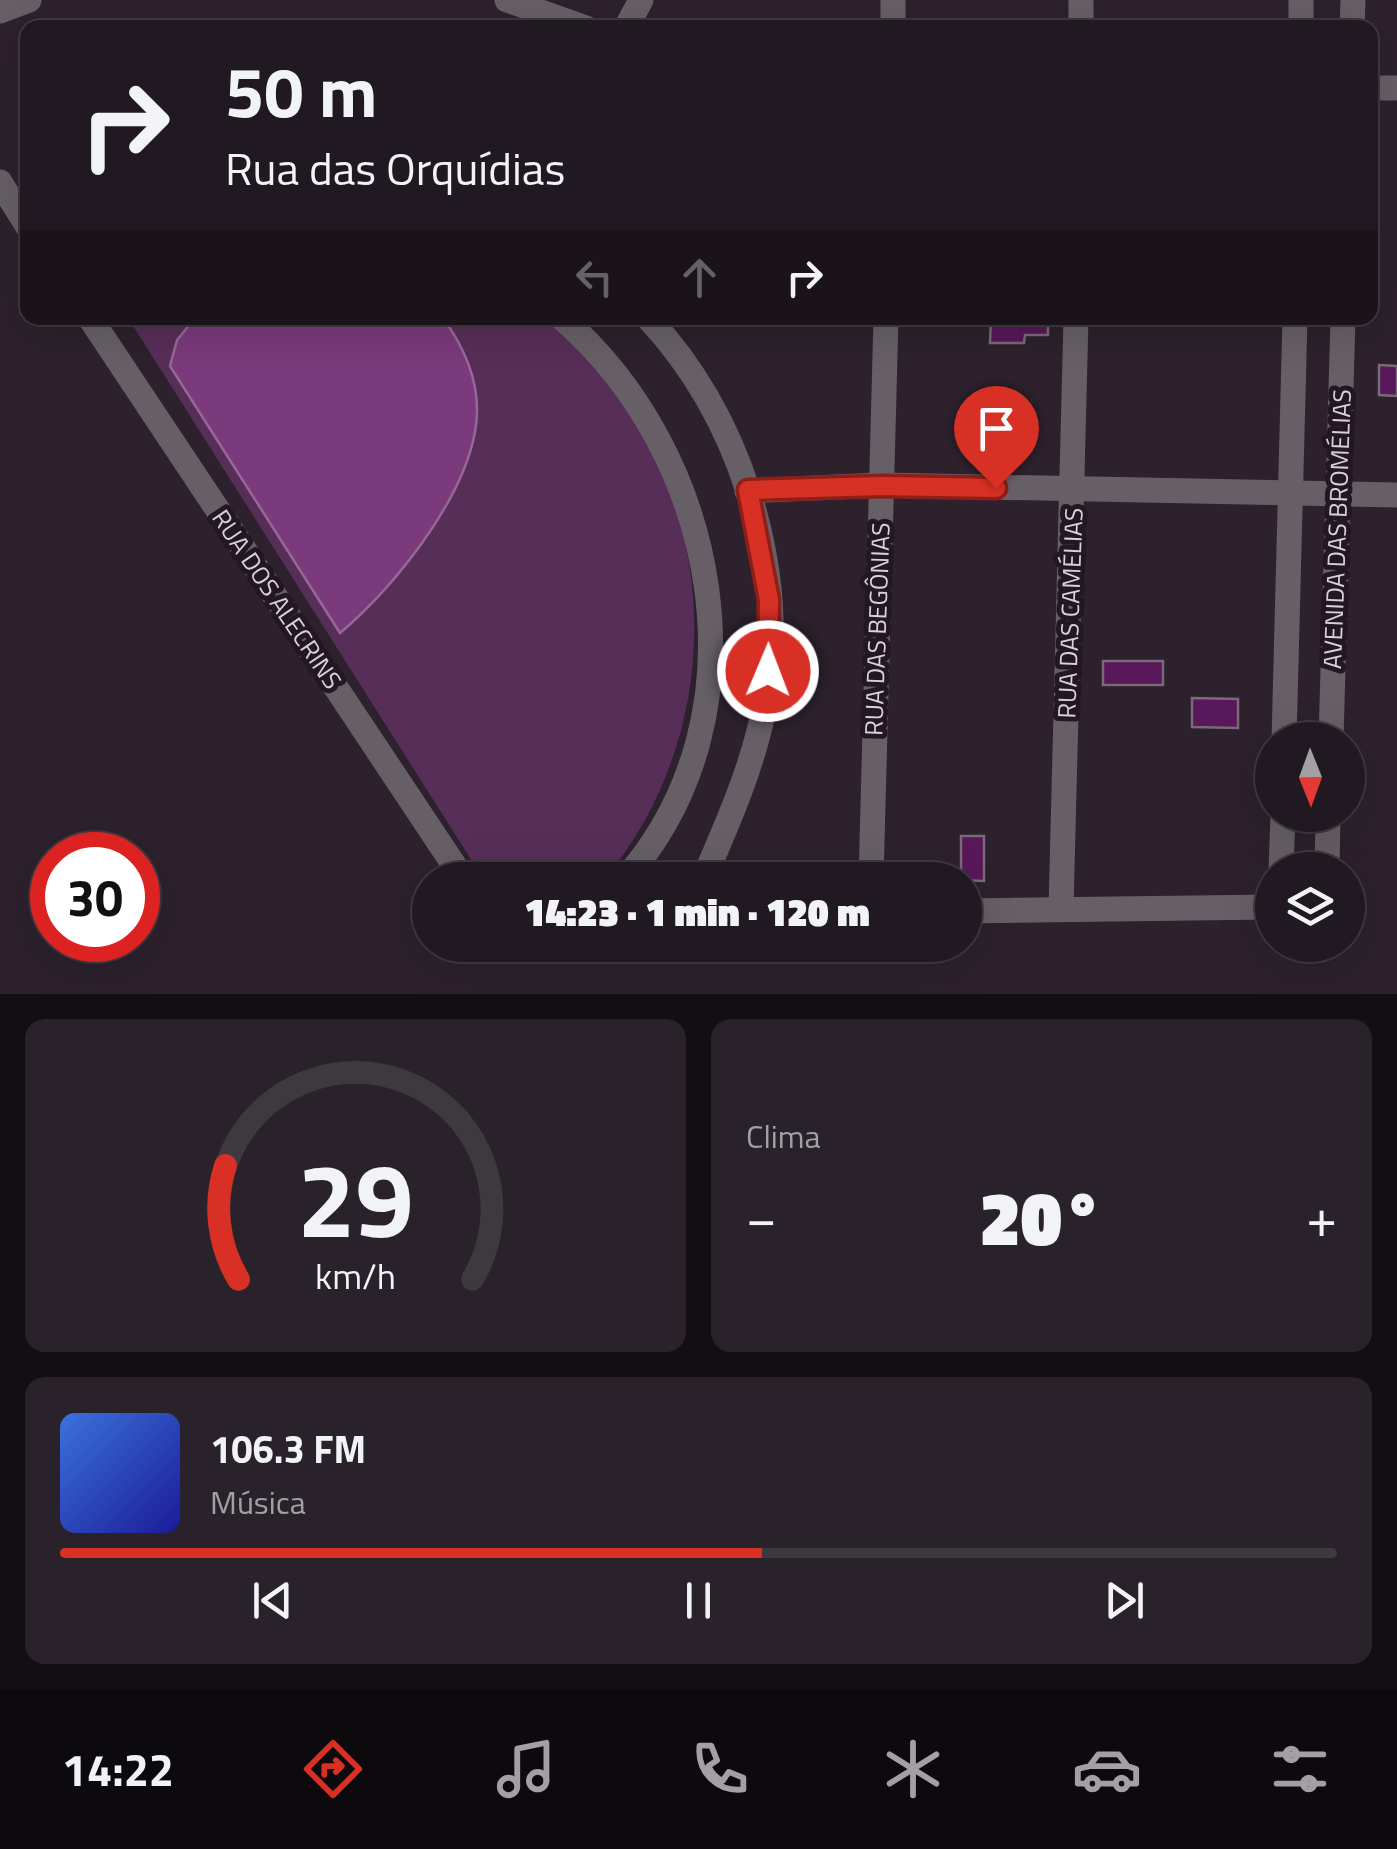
<!DOCTYPE html>
<html lang="pt">
<meta charset="utf-8">
<style>
body{margin:0;font-family:"Titillium Web",sans-serif;background:#29222a;color:#f1f3f6;height:100vh;display:flex;flex-direction:column;font-size:38px;white-space:nowrap}
*{box-sizing:border-box;margin:0}
p{font-size:32px;color:#a2a0a5}
.icon{flex:none;width:55px;height:55px;fill:none;stroke:currentColor;stroke-width:2;stroke-linecap:round;stroke-linejoin:round}
.map{position:relative;height:994px;overflow:hidden}
.panel{display:flex;flex-direction:column;gap:25px;padding:25px;background:#120e12;flex:1}
.panel>*{flex:none}
.banner{position:absolute;left:20px;top:20px;width:1358px;height:305px;border-radius:20px;box-shadow:0 10px 40px #0002,0 0 0 2px #3e383f;background:#211921;color:#f1f3f6;overflow:hidden}
.needle{width:65px;rotate:179deg}
.buttons{position:absolute;left:1255px;top:722px;display:grid;gap:20px}
.buttons a{display:grid;place-items:center;width:110px;height:110px;border-radius:50%;background:#211921;box-shadow:0 10px 40px #0002,0 0 0 2px #3e383f;font-size:50px}
.speed{position:absolute;left:30px;top:832px;display:flex;gap:20px;font-size:50px;font-weight:700;text-align:center}
.speed>*{display:grid;place-content:center;width:130px;height:130px;border-radius:50%;background:#211921;box-shadow:0 10px 40px #0002,0 0 0 2px #3e383f;line-height:1}
.speed .limit{border:15px solid #d22;background:#fff;color:#111}
.pin{position:absolute;display:grid;place-items:center;width:85px;height:85px;color:#fff;margin:-102px -42px;border-radius:50% 50% 50% 0;rotate:-45deg;box-shadow:0 0 10px #0007}
.pin .icon{rotate:45deg}
.me{position:absolute;width:110px;margin:-55px;rotate:1deg;stroke-linejoin:round;filter:drop-shadow(0 0 8px #0008)}
.turn{display:flex;align-items:center;gap:35px;height:210px;padding:0 40px;font-size:45px}
.turn .icon{width:130px;height:130px;stroke-width:2.5}
.turn b{display:block;font-size:70px;line-height:85px}
.lanes{display:flex;align-items:center;height:95px;padding:0 40px;background:#0003;justify-content:center;gap:50px;direction:ltr}
.lanes .off{opacity:.35}
.big{font-size:75px;font-weight:800;line-height:1.1}
.panel .widget{flex:1;display:flex;flex-direction:column;justify-content:center;gap:15px;min-width:0;padding:0 35px;border-radius:20px;background:#29222a}
.panel .dial{align-items:center;gap:0}
.dial svg{height:260px;overflow:visible;fill:none;stroke:#3e383f;stroke-width:7;stroke-linecap:round;text-anchor:middle}
.dial text{fill:#f1f3f6;stroke:none}
.song{display:flex;align-items:center;gap:30px}
.cover{width:120px;height:120px;border-radius:15px;background:linear-gradient(135deg,hsl(220 70% 55%),hsl(240 70% 35%))}
.played{height:10px;border-radius:5px;background:linear-gradient(90deg,#d93025 55%,#3e383f 55%)}
.keys{display:flex;justify-content:space-around;direction:ltr}
.heat{display:flex;justify-content:space-between;align-items:center;font-size:55px;direction:ltr}
.panel .tiles{flex:1;display:grid;gap:25px;grid-template-columns:1fr 1fr}
.widget:last-child{grid-column:span 2}
.trip{position:absolute;left:412px;top:862px;width:570px;height:100px;border-radius:50px;background:#211921;box-shadow:0 10px 40px #0002,0 0 0 2px #3e383f;font-weight:800;line-height:100px;text-align:center}
.dock{display:flex;height:160px;justify-content:space-around;align-items:center;background:#0d0a0d;color:#a2a0a5}
.dock .icon{width:70px;height:70px}
.dock .active{color:#d93025}
.dock b{font-size:45px;color:#f1f3f6}
.map>svg:first-child{display:block}
.green{fill:#572e58}
.water{fill:#7a3a7b;stroke:#966797;stroke-width:2.5}
.building{fill:#581859;stroke:#786a77;stroke-width:2.5}
.lines{fill:none;stroke-linecap:round;stroke-linejoin:round}
.minor{stroke:#666066;stroke-width:25}
.route-casing{stroke:#8d1f18;stroke-width:25}
.route{stroke:#d93025;stroke-width:18}
.labels{text-anchor:middle;stroke-width:10;stroke-linejoin:round;paint-order:stroke}
.street-label{font-size:25px;fill:#d8d1d8;stroke:#221722}
</style>
<div class="map">
<svg width="1397" height="994" viewBox="0 0 1397 994">
<rect width="100%" height="100%" fill="#2c212c"/>
<path class="green" d="M128 318H549C571 337 594 359 614 382 628 399 637 423 648 442 723 583 706 757 604 880H484Z"/>
<path class="water" d="M195 318H443C467 351 483 389 475 432 462 503 393 588 340 633L170 366 177 340Z"/>
<g class="building">
<polygon points="991,318 1048,318 1048,335 1025,335 1024,343 990,343"/>
<polygon points="1379,365 1397,366 1397,396 1379,395"/>
<rect x="1103" y="661" width="60" height="24"/>
<polygon points="1192,698 1238,699 1238,728 1192,727"/>
<polygon points="961,836 984,836 984,881 961,880"/>
</g>
<g class="lines">
<g class="minor">
<polyline points="507,0 586,28"/>
<polyline points="0,11 29,0"/>
<polyline points="626,28 641,0"/>
<polyline points="893,28 893,0"/>
<polyline points="1081,28 1081,0"/>
<polyline points="1301,28 1301,0"/>
<polyline points="1352,28 1353,0"/>
<polyline points="1370,88 1397,88"/>
<polyline points="0,182 28,227"/>
<polyline points="90,318 464,880"/>
<path d="M562 318C719 454 770 716 624 880"/>
<path d="M648 318C738 414 786 561 767 692 757 758 729 820 703 880"/>
<polyline points="747,491 881,485 1397,495"/>
<polyline points="1284,740 1295,318"/>
<polyline points="1331,740 1343,318"/>
<polyline points="1281,870 1283,815"/>
<polyline points="1327,870 1328,815"/>
<polyline points="871,880 886,318"/>
<polyline points="1061,909 1076,318"/>
<polyline points="965,911 1272,907"/>
</g>
</g>
<g class="lines">
<defs>
<polyline id="route" points="768,671 769,600 748,490 881,486 996,488"/>
</defs>
<use href="#route" class="route-casing"/>
<use href="#route" class="route"/>
</g>
<g class="labels">
<g class="street-label">
<text transform="translate(1337 529) rotate(-88)" y="9">AVENIDA DAS BROMÉLIAS</text>
<text transform="translate(277 599) rotate(56)" y="9">RUA DOS ALECRINS</text>
<text transform="translate(1070 613) rotate(-88)" y="9">RUA DAS CAMÉLIAS</text>
<text transform="translate(877 629) rotate(-88)" y="9">RUA DAS BEGÔNIAS</text>
</g>
</g>
</svg>
<div class="buttons">
<a><svg class="needle" viewBox="-14 -14 28 28"><path d="M0-13l5 13h-10z" fill="#e53935"/><path d="M0 13l5-13h-10z" fill="#a2a0a5"/></svg></a>
<a><svg class="icon" aria-label="layers" viewBox="0 0 24 24"><path d="M12 4l9 5-9 5-9-5zM3 14l9 5 9-5"/></svg></a>
</div>
<div class="speed"><div class="limit">30</div></div>
<div class="pin" style="left:996px;top:488px;background:#d93025"><svg class="icon" aria-label="arrive" viewBox="0 0 24 24"><path d="M6 21V4h12l-3 4 3 4H6"/></svg></div>
<svg class="me" style="left:768px;top:671px" viewBox="-20 -20 40 40"><circle r="17" fill="#d93025" stroke="#fff" stroke-width="3"/><path d="M0-11L8 9 0 5-8 9z" fill="#fff"/></svg>
<div class="trip">14:23 · 1 min · 120 m</div>
<div class="banner">
<div class="turn"><svg class="icon" aria-label="right" viewBox="0 0 24 24"><path d="M7 20v-9h11M14 6l5 5-5 5"/></svg><div><b>50 m</b>Rua das Orquídias</div></div>
<div class="lanes"><svg class="icon off" aria-label="left" viewBox="0 0 24 24"><path d="M17 20v-9H6M10 6l-5 5 5 5"/></svg><svg class="icon off" aria-label="ahead" viewBox="0 0 24 24"><path d="M12 20V5M6 11l6-6 6 6"/></svg><svg class="icon" aria-label="right" viewBox="0 0 24 24"><path d="M7 20v-9h11M14 6l5 5-5 5"/></svg></div>
</div>
</div>
<section class="panel">
<div class="tiles">
<div class="widget dial"><svg viewBox="0 0 100 80">
<path d="M14 69A42 42 0 1 1 86 69"/>
<path d="M14 69A42 42 0 0 1 10 34" stroke="#d93025"/>
<text x="50" y="56" font-size="32" font-weight="700">29</text>
<text x="50" y="72" font-size="11">km/h</text>
</svg></div>
<div class="widget"><p>Clima</p>
<div class="heat"><a>−</a><b class="big">20°</b><a>+</a></div>
</div>
<div class="widget">
<div class="song"><i class="cover"></i><div><b>106.3 FM</b><p>Música</p></div></div>
<div class="played"></div>
<div class="keys"><svg class="icon" aria-label="previous" viewBox="0 0 24 24"><path d="M18 5L8 12l10 7zM5 5v14"/></svg><svg class="icon" aria-label="pause" viewBox="0 0 24 24"><path d="M8 5v14M16 5v14"/></svg><svg class="icon" aria-label="next" viewBox="0 0 24 24"><path d="M6 5l10 7-10 7zM19 5v14"/></svg></div>
</div>
</div>
</section>
<nav class="dock">
<b>14:22</b>
<svg class="icon active" aria-label="directions" viewBox="0 0 24 24"><path d="M12 3l9 9-9 9-9-9zM9 14v-3h6M13 9l2 2-2 2"/></svg>
<svg class="icon" aria-label="music" viewBox="0 0 24 24"><path d="M9 18V5l10-2v13"/><circle cx="6" cy="18" r="3"/><circle cx="16" cy="16" r="3"/></svg>
<svg class="icon" aria-label="phone" viewBox="0 0 24 24"><path d="M5 4h4l2 5-3 2q2 4 5 5l2-3 5 2v4C11 20 4 13 5 4z"/></svg>
<svg class="icon" aria-label="climate" viewBox="0 0 24 24"><path d="M12 3v18M4 7l16 10M4 17L20 7"/></svg>
<svg class="icon" aria-label="car" viewBox="0 0 24 24"><path d="M5 17H2v-5l4-1 3-4h7l3 4 3 1v5h-3M9 17h6M6 11h13"/><circle cx="7" cy="17" r="2"/><circle cx="17" cy="17" r="2"/></svg>
<svg class="icon" aria-label="filters" viewBox="0 0 24 24"><path d="M4 7h16M4 17h16"/><circle cx="9" cy="7" r="2"/><circle cx="15" cy="17" r="2"/></svg>
</nav>
